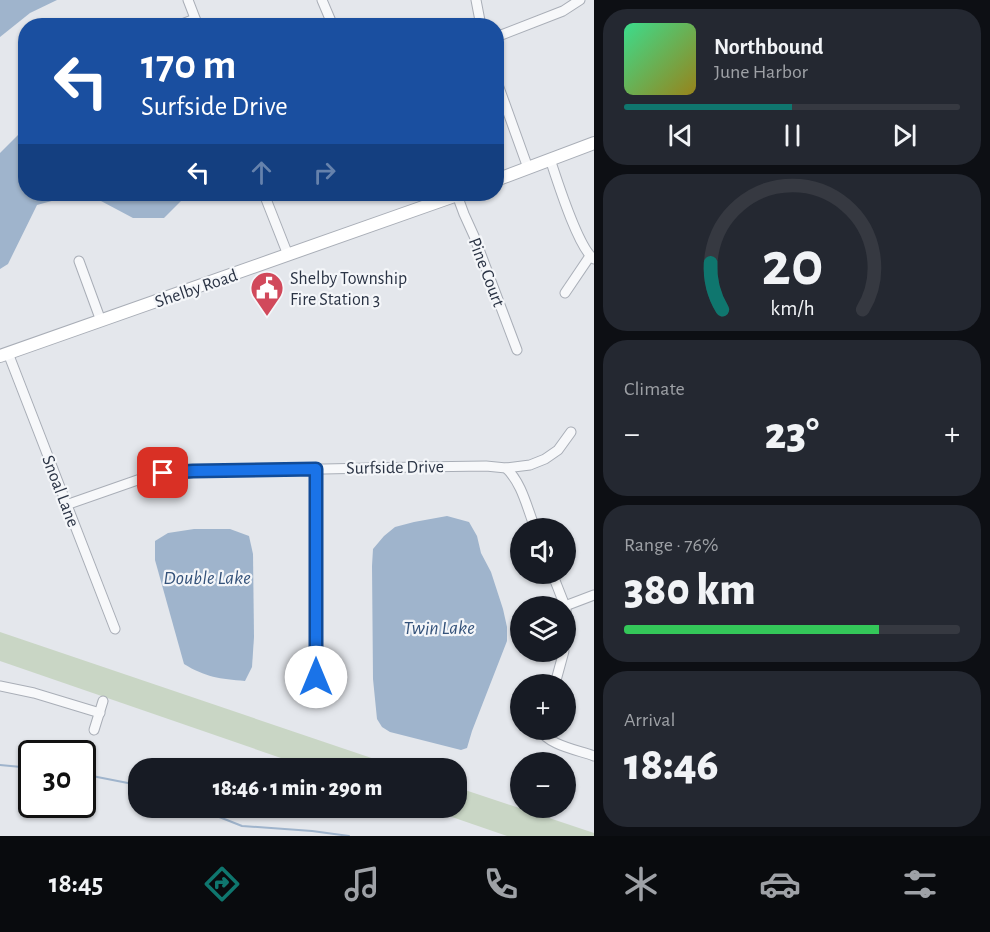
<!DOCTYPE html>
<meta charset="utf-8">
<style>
body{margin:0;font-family:"Alegreya Sans",sans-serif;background:#242831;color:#f1f3f6;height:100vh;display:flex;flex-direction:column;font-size:22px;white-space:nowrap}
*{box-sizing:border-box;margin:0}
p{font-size:20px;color:#9ea1a6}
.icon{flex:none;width:33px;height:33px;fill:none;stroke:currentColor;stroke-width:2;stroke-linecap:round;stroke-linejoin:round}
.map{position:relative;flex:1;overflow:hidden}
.panel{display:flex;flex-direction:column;gap:9px;padding:9px;background:#0d0f14;width:396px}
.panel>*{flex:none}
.hud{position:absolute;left:18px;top:18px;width:486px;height:183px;border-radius:24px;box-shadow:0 2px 4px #0004;background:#1a4fa0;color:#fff;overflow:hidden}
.tools{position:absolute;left:510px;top:518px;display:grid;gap:12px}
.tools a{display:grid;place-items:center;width:66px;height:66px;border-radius:50%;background:#171b24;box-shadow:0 2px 4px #0004;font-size:30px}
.speed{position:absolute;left:18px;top:740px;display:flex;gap:12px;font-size:30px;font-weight:700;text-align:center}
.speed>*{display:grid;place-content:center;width:78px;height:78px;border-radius:50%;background:#171b24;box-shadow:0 2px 4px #0004;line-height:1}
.speed .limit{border:3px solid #111;border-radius:9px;background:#fff;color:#111}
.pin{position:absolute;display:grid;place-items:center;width:51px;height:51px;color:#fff;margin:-26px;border-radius:12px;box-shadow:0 3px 9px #0006}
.me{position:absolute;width:66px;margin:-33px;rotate:0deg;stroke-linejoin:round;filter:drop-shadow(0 0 4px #0008)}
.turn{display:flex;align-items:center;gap:21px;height:126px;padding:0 24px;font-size:27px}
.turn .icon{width:78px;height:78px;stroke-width:2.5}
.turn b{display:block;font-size:42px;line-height:51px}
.lanes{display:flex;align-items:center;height:57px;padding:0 24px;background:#0003;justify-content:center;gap:30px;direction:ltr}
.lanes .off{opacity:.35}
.big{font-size:45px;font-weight:800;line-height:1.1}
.panel .card{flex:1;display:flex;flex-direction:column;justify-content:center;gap:9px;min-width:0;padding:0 21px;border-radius:24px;background:#242831}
.panel .dial{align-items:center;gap:0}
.dial svg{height:156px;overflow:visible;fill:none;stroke:#363941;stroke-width:7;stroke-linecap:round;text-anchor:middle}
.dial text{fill:#f1f3f6;stroke:none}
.song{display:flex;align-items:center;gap:18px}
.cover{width:72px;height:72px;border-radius:9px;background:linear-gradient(135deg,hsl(150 70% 55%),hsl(50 70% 35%))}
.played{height:6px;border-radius:3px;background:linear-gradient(90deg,#0f766e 50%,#363941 50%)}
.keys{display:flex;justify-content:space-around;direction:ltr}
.heat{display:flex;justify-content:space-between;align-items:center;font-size:33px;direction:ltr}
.charge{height:9px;border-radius:4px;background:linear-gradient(90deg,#34c759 76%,#363941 0)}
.trip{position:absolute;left:128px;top:758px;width:339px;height:60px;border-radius:24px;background:#171b24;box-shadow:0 2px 4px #0004;font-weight:800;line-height:60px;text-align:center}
.menu{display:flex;height:96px;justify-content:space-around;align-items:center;background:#090b0e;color:#9ea1a6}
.menu .icon{width:42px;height:42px}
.menu .current{color:#0f766e}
.menu b{font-size:27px;color:#f1f3f6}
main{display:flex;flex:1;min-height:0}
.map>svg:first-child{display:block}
.green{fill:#c9d6c5}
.water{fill:#9fb4cc}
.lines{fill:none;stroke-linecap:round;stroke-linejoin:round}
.stream{stroke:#9fb4cc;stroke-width:2}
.street-casing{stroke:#a9aeb7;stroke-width:11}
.secondary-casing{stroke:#a9aeb7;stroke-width:14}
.street{stroke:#f7f8fa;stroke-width:9}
.secondary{stroke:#fff;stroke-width:12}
.route-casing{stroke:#114b97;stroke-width:15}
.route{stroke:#1a73e8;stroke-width:10}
.labels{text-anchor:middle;stroke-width:4.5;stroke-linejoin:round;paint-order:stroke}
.street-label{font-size:18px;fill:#2b3445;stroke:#f4f6f9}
.poi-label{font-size:18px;fill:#2b3445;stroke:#f4f6f9;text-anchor:start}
.water-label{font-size:20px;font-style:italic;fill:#34527a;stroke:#f4f6f9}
</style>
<main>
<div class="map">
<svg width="594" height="836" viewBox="0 0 594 836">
<rect width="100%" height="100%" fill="#e4e7ec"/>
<g class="green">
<polygon points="0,632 401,768 310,768 0,661"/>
<polygon points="456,787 594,833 594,836 507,836 423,807 456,807"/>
</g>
<g class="water">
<polygon points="0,0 57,0 30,13 0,37"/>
<polygon points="25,128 26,194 188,194 164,218 133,218 101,201 70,196 37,205 8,264 0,269 0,153"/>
<polygon points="447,516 469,522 477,536 481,553 491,572 503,609 507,627 507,641 472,731 467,748 461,750 390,732 382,727 377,719 373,679 372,566 373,549 384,536 395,527 414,522"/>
<path d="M194 529H230L249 536 253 554 254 637 252 667 245 681C220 679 205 677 184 664L155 560V541L168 533Z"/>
</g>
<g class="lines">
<g class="stream">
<polyline points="0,765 32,768"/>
<polyline points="82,774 138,785"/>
<polyline points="194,807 242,826 312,831 349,836"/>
</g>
<defs>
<g id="street">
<polyline points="188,0 198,26"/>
<polyline points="322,0 333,26"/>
<polyline points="476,0 481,26"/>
<polyline points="177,26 195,19"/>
<polyline points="496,37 563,11 580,0"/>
<polyline points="496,79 528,168"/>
<path d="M550 159C557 180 578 248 594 259"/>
<polyline points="264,194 288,255"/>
<polyline points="457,195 464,214 474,236 517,350"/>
<polyline points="79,261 101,321"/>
<polyline points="565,293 590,256"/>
<polyline points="8,353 115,629"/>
<path d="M506 468C522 483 527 508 535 528"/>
<polyline points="316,469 316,677"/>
<polyline points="66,505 149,476 176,472 417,467 486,466 506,468 530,465 545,459 558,450 571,432"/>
<polyline points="552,573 565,606"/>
<polyline points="565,606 594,595"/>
<polyline points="566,609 567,633 566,643"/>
<polyline points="555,684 564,651"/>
<polyline points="0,686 34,693 100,713"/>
<path d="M540 729C547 745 578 750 594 756"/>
<polyline points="94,730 103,701"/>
</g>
<g id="secondary">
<polyline points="496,180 594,143"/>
<polyline points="0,356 460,194"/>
</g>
</defs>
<use href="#street" class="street-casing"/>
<use href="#secondary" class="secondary-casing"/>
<use href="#street" class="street"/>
<use href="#secondary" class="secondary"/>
</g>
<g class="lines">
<defs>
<polyline id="route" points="163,473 193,471 316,469 316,677"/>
</defs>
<use href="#route" class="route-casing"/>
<use href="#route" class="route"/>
</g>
<defs>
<symbol id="civic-pin" viewBox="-11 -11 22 30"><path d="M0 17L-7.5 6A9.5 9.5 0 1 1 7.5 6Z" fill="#d1495b" stroke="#f4f6f9"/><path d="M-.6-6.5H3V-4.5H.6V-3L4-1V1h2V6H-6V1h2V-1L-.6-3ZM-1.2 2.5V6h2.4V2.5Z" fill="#fff"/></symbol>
</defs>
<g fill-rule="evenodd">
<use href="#civic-pin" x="248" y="269" width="38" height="52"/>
</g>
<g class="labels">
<g class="street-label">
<text transform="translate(487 272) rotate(69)" y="6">Pine Court</text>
<text transform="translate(196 288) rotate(-19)" y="6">Shelby Road</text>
<text transform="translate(395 467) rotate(-1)" y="6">Surfside Drive</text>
<text transform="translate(61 491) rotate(69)" y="6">Snoal Lane</text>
</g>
<g class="poi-label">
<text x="290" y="284">Shelby Township<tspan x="290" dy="21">Fire Station 3</tspan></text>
</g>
<g class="water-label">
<text x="207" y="584">Double Lake</text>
<text x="439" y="634">Twin Lake</text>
</g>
</g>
</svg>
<div class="tools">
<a><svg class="icon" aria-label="sound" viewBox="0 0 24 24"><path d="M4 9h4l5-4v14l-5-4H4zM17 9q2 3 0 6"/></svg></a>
<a><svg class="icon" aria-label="layers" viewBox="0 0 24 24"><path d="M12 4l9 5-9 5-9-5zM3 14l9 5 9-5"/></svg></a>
<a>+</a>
<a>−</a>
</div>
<div class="speed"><div class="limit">30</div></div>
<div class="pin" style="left:163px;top:473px;background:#d93025"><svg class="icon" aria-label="arrive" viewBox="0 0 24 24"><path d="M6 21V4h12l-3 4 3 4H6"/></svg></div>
<svg class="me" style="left:316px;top:677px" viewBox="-20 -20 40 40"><circle r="19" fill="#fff"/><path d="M0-13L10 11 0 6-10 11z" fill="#1a73e8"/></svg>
<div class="trip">18:46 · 1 min · 290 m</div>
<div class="hud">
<div class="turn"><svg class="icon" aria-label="left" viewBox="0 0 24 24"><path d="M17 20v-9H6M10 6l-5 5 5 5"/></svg><div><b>170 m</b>Surfside Drive</div></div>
<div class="lanes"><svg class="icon" aria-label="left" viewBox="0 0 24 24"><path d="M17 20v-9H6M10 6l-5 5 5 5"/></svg><svg class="icon off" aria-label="ahead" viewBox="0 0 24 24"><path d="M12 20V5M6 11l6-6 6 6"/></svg><svg class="icon off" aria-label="right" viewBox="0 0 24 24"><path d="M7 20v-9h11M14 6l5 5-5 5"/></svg></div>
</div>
</div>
<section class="panel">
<div class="card">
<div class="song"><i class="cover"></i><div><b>Northbound</b><p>June Harbor</p></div></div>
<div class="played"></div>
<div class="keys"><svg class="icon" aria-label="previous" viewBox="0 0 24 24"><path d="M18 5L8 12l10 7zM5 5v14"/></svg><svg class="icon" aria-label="pause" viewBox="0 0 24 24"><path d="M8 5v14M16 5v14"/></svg><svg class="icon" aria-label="next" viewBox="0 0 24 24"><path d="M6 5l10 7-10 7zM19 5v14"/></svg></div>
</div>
<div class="card dial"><svg viewBox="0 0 100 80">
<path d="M14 69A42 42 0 1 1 86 69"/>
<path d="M14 69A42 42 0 0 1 8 45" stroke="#0f766e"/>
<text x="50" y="56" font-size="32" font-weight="700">20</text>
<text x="50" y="72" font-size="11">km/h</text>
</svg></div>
<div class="card"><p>Climate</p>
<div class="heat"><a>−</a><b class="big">23°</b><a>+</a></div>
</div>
<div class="card"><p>Range · 76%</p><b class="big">380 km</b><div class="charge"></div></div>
<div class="card"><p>Arrival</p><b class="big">18:46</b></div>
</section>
</main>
<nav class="menu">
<b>18:45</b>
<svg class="icon current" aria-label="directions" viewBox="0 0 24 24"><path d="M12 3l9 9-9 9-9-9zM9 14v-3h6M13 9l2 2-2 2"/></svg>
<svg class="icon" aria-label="music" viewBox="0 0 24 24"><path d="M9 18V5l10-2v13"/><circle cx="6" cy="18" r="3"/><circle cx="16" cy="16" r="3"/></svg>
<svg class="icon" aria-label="phone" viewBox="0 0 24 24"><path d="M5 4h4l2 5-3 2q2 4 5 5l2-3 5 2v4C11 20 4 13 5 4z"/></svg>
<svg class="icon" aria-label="climate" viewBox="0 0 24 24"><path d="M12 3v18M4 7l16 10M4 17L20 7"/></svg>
<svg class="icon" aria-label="car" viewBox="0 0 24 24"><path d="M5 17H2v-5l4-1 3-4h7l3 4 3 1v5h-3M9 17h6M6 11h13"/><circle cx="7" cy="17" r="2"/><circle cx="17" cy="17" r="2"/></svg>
<svg class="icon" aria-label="filters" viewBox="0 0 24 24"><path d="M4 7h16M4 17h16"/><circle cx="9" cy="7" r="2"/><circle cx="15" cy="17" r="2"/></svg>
</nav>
